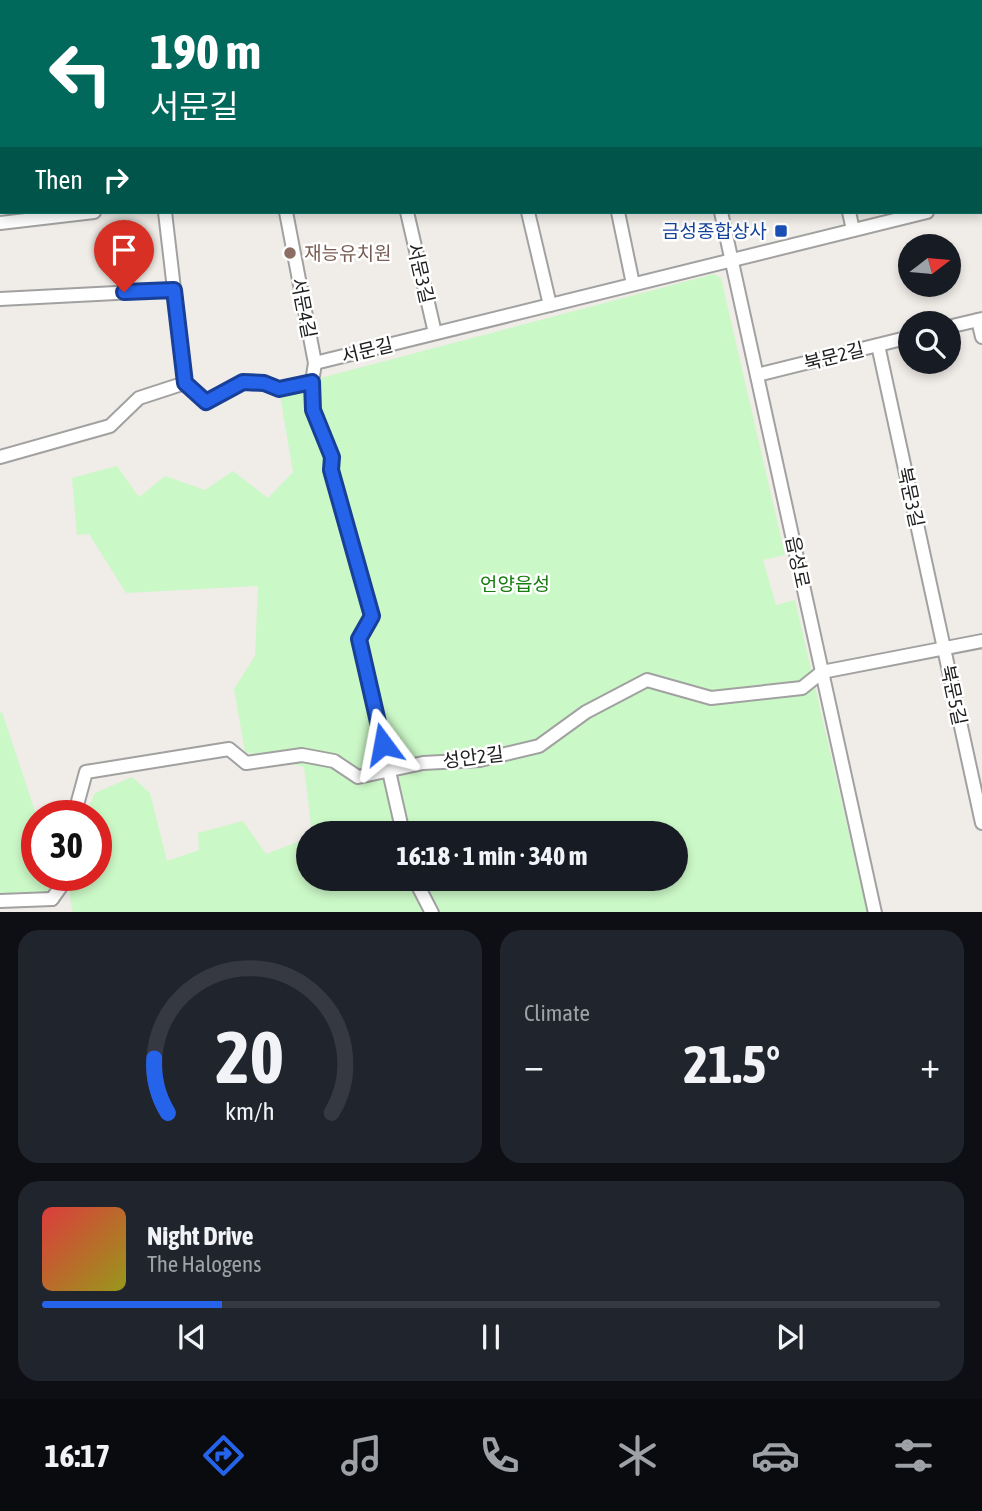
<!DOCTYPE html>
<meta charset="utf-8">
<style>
body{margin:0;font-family:"Asap Condensed","Noto Sans KR",sans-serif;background:#20242c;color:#f1f3f6;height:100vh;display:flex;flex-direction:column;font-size:26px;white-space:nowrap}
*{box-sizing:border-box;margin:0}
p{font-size:23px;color:#9ea1a6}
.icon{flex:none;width:38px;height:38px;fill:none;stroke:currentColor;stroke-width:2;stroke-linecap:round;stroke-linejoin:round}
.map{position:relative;height:912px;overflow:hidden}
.details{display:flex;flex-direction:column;gap:18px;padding:18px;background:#0d0f14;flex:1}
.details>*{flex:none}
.hud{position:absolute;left:0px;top:0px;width:984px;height:214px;box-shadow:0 4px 10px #0003;background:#00695c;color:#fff;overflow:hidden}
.needle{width:46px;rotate:74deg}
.controls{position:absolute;left:898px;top:234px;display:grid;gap:14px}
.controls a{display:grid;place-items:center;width:63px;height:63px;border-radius:50%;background:#171b24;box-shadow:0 4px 10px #0003;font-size:35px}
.speed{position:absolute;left:21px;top:800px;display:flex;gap:14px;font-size:35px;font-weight:700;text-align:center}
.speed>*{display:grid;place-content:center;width:91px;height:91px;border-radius:50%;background:#171b24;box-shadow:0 4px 10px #0003;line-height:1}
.speed .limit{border:10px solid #d22;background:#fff;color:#111}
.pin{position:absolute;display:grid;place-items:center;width:60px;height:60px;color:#fff;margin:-72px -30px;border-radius:50% 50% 50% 0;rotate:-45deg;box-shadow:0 0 7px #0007}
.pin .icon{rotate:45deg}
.me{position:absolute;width:77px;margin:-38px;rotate:347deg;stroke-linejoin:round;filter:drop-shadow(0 0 5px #0008)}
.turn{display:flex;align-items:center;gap:24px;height:147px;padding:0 35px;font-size:32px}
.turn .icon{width:91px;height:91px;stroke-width:2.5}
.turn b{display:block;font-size:49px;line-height:60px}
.then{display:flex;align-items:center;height:66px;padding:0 35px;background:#0003;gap:14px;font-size:26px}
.big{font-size:52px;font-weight:700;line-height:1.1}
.details .card{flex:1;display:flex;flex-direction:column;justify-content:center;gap:10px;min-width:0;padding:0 24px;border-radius:21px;background:#20242c}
.details .dial{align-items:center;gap:0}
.dial svg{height:182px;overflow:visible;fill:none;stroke:#363941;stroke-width:7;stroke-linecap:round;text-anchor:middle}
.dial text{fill:#f1f3f6;stroke:none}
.song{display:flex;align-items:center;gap:21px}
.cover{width:84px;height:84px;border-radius:10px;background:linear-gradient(135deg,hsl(0 70% 55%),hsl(60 70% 35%))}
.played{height:7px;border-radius:4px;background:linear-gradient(90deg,#2563eb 20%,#363941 20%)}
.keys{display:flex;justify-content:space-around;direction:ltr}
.heat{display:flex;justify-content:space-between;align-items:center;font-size:38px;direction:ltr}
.details .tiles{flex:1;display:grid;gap:18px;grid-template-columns:1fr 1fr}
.card:last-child{grid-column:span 2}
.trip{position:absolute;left:296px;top:821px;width:392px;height:70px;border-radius:35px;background:#171b24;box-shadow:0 4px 10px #0003;font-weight:700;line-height:70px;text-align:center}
.tab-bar{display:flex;height:112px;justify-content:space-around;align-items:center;background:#090b0e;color:#9ea1a6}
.tab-bar .icon{width:49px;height:49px}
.tab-bar .on{color:#2563eb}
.tab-bar b{font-size:32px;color:#f1f3f6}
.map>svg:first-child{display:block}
.park{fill:#cbf8c7}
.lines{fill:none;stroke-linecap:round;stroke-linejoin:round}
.minor-casing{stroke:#a1a1a1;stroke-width:16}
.minor{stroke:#fff;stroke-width:12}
.route-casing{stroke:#184099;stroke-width:18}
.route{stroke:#2563eb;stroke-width:12}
.transit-dot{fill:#1a4fb4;stroke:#fff;stroke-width:2.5}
.education-dot{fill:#8d6e63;stroke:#fff;stroke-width:2.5}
.labels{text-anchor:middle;stroke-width:5;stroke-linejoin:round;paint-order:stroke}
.transit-label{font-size:19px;fill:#164399;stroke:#fff;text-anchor:end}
.education-label{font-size:19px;fill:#785e54;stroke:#fff;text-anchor:start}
.street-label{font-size:19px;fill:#202020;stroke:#fff}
.park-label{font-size:19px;fill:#187c10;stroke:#fff}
</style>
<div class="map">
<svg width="982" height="913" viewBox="0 0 982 913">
<rect width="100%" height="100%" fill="#f0ece7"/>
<g class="park">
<polygon points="714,274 721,278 785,555 763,560 776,605 795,600 867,912 73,913 70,898 70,875 96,875 96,816 85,815 95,793 132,777 150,793 167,861 199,850 198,833 243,821 266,854 308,838 308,878 676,878 676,833 312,833 304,767 245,752 234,689 255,656 258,586 126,593 89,534 77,535 72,478 117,466 139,497 165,476 205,490 233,471 268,498 293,472 279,389"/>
<polygon points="2,712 37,817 37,875 56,875 58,882 47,894 0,896 0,713"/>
</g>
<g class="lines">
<defs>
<g id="minor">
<polyline points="138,0 139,2"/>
<polyline points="246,0 247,2"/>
<polyline points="480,0 481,2"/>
<polyline points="675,0 675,2"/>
<polyline points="42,2 42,0"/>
<polyline points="0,113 2,108"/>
<polyline points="0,122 2,122"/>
<polyline points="165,212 185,383"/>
<polyline points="407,212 435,333"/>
<polyline points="528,212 550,305"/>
<polyline points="618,212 633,284"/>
<polyline points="721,212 875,913"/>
<polyline points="849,212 853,230"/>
<polyline points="0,223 94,212"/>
<polyline points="0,299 174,290"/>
<polyline points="978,320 982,337"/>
<polyline points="948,327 982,319"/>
<polyline points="878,345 982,823"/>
<polyline points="315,363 927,212"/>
<polyline points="757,375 910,337"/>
<polyline points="312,382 313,410 332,457 331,470 372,616 359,639 403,833"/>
<polyline points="0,457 110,426 139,398 185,383 206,402 243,382 264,383 279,389 312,382 315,363 286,212"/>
<polyline points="74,816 86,772 229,749 246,763 302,755 334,761 358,777 423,763 480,760 539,746 586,712 647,680 711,698 802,688 822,672 982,641"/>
<polyline points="414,878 432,913"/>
<polyline points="52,899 62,885 60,875"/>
<polyline points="0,901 52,899"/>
</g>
</defs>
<use href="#minor" class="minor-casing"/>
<use href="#minor" class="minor"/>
</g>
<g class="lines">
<defs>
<polyline id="route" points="124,292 174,290 185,383 206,402 243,382 264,383 279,389 312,382 313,410 332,457 331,470 372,616 359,639 383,744"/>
</defs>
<use href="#route" class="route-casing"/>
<use href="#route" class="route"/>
</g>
<rect class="transit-dot" x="774" y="224" width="14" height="14" rx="3.5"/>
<circle class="education-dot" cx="290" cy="253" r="7"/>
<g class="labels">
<g class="transit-label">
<text x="767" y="238">금성종합상사</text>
</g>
<g class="education-label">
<text x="304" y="260">재능유치원</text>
</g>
<g class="street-label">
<text transform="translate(421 273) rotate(77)" y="7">서문3길</text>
<text transform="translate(304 308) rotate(79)" y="7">서문4길</text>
<text transform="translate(367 350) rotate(-14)" y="7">서문길</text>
<text transform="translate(834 356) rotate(-14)" y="7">북문2길</text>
<text transform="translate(911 497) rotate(78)" y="7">북문3길</text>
<text transform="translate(798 562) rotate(78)" y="7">읍성로</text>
<text transform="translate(954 695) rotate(78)" y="7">북문5길</text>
<text transform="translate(473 757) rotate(-7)" y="7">성안2길</text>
</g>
<g class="park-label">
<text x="515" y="591">언양읍성</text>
</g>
</g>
</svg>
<div class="controls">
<a><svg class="needle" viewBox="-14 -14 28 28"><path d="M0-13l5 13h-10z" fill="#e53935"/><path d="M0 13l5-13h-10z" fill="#9ea1a6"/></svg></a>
<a><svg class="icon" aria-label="search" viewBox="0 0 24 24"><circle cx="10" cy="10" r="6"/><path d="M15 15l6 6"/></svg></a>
</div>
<div class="speed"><div class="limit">30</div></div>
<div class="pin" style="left:124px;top:292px;background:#d93025"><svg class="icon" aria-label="arrive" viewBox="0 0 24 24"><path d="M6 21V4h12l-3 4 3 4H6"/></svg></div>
<svg class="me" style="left:383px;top:744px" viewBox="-20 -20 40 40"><path d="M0-17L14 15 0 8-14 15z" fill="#2563eb" stroke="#fff" stroke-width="4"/></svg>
<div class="trip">16:18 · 1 min · 340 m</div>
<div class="hud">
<div class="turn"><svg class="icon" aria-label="left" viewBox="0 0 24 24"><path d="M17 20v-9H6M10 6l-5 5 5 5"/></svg><div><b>190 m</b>서문길</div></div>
<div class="then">Then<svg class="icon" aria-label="right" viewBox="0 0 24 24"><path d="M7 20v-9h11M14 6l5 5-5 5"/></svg></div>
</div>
</div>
<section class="details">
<div class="tiles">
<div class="card dial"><svg viewBox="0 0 100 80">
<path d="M14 69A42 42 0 1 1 86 69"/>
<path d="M14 69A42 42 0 0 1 8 45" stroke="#2563eb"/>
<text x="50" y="56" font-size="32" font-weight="700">20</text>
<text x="50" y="72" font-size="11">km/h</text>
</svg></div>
<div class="card"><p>Climate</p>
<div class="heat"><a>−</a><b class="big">21.5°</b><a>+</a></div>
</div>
<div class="card">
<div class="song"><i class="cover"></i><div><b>Night Drive</b><p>The Halogens</p></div></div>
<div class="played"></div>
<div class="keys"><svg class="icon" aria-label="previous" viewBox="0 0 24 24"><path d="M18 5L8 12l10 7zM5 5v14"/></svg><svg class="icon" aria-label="pause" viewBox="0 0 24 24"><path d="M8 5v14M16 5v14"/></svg><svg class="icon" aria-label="next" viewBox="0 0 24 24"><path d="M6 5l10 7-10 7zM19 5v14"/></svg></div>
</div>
</div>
</section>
<nav class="tab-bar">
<b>16:17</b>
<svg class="icon on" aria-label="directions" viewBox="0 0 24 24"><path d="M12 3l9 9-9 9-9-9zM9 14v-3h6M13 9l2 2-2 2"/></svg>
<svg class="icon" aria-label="music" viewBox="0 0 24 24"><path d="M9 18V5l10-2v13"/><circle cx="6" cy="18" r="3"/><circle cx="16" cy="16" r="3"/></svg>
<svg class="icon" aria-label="phone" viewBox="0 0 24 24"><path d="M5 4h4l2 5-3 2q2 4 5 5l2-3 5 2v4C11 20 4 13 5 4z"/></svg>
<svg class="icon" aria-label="climate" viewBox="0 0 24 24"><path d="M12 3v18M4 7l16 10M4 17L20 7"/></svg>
<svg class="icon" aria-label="car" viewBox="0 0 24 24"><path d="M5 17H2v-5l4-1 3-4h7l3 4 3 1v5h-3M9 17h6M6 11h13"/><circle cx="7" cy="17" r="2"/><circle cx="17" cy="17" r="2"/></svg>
<svg class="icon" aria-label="filters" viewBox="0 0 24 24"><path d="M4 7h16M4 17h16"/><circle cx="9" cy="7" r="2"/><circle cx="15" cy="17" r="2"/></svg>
</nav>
